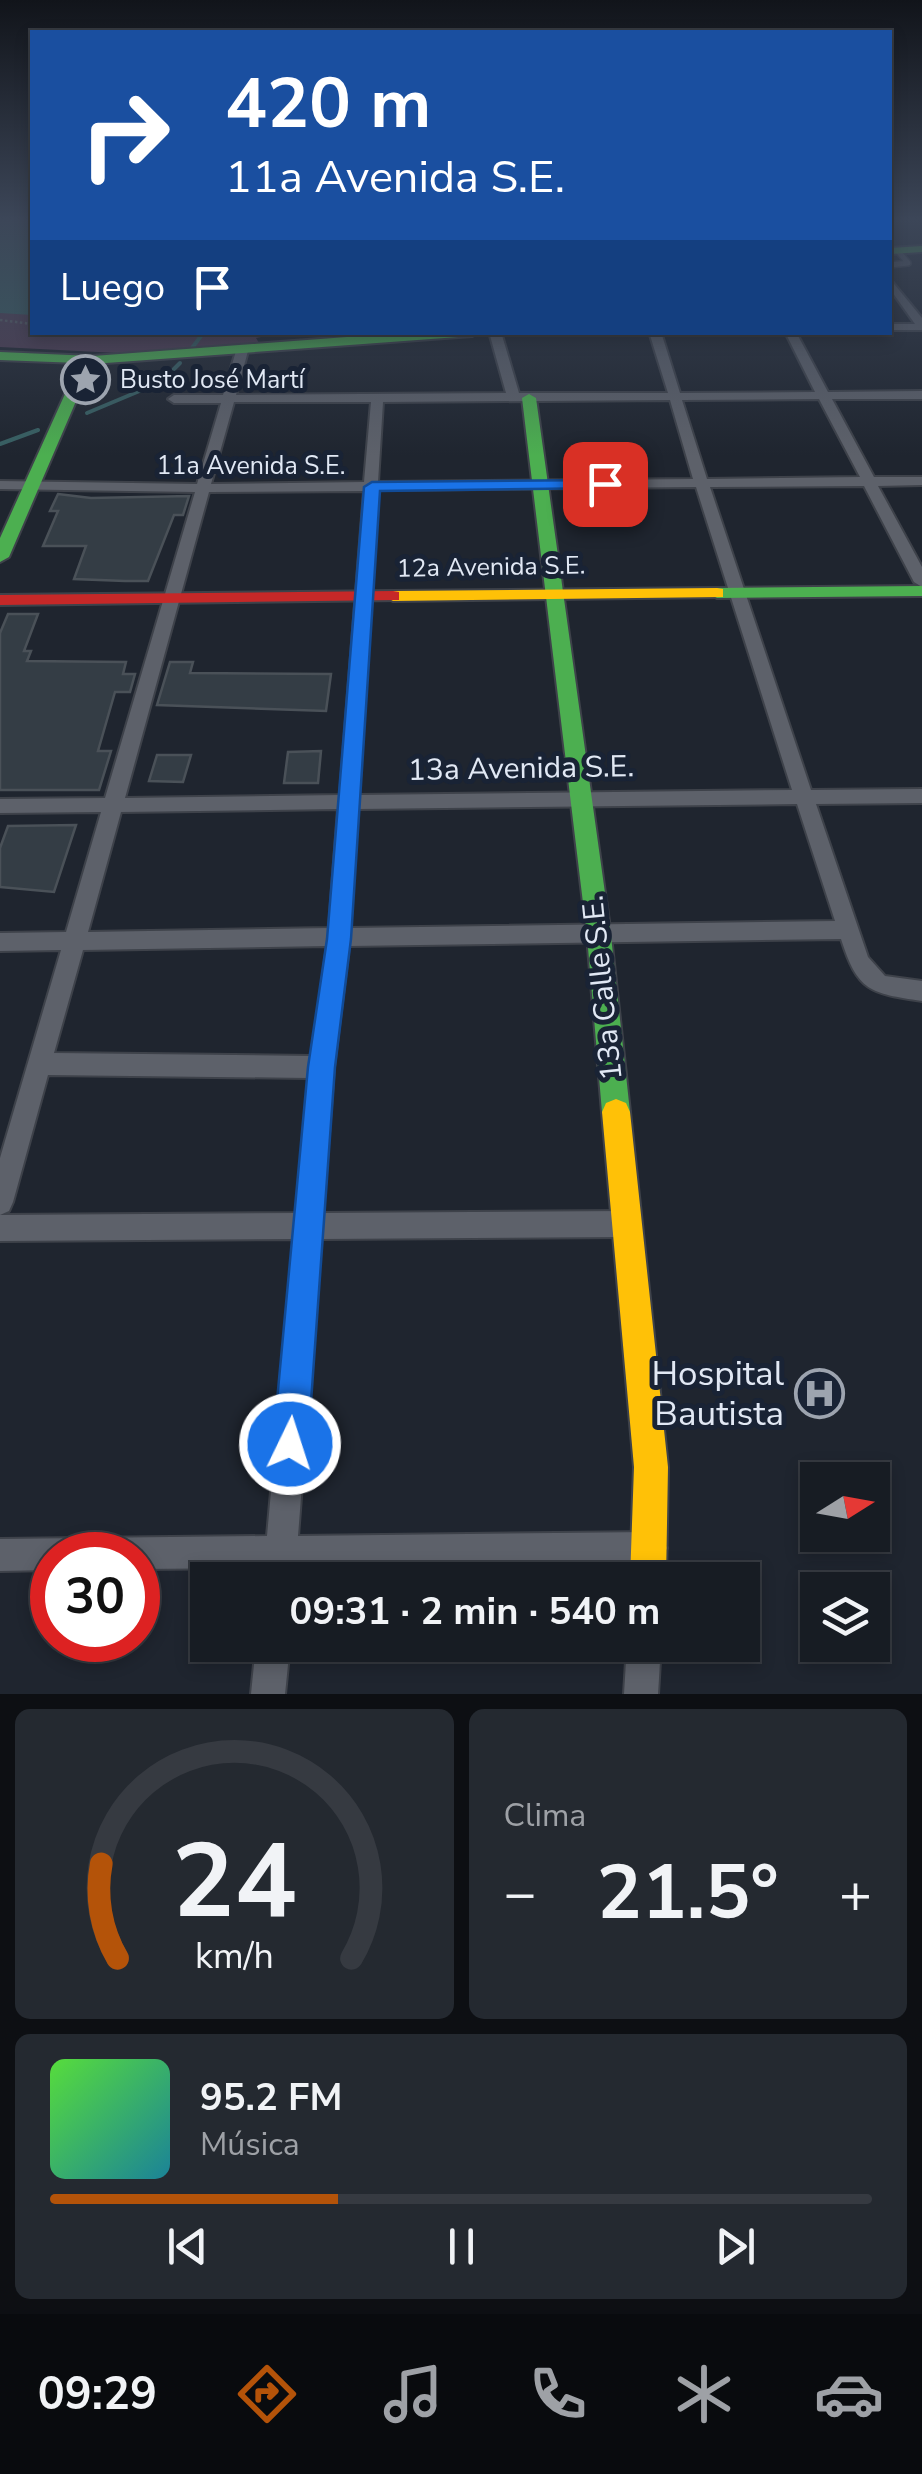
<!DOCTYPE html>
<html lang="es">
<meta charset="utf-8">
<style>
body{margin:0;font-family:"Nunito Sans",sans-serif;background:#242930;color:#f1f3f6;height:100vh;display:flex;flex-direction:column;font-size:38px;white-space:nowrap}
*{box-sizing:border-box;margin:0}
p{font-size:32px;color:#9ea1a6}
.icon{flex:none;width:55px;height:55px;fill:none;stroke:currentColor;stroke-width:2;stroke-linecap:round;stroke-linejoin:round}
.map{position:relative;height:1694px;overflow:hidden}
.drawer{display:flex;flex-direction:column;gap:15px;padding:15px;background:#0d0f13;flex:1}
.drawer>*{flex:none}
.guide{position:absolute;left:30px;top:30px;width:862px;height:305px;border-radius:0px;box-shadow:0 5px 15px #0003,0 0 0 2px #363a41;background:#1a4fa0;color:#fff;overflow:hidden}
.needle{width:65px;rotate:79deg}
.tools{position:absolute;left:800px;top:1462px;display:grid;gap:20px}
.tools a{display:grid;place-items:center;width:90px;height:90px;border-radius:0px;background:#171c23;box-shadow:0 5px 15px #0003,0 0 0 2px #363a41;font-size:50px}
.speed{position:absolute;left:30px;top:1532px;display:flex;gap:20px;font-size:50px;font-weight:700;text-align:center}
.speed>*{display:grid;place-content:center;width:130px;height:130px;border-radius:50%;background:#171c23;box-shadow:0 5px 15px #0003,0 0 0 2px #363a41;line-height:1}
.speed .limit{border:15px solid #d22;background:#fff;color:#111}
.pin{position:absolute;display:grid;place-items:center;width:85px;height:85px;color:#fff;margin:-42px;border-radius:20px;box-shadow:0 5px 15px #0006}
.me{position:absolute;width:110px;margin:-55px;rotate:4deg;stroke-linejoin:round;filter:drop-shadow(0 0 8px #0008)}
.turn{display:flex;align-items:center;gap:35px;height:210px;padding:0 30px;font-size:45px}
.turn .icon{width:130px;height:130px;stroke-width:2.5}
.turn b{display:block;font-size:70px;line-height:85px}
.then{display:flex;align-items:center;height:95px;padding:0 30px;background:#0003;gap:20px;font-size:38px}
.big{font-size:75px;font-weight:700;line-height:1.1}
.drawer .widget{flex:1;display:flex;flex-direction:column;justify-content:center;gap:15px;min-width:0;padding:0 35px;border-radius:15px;background:#242930}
.drawer .dial{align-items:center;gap:0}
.dial svg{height:260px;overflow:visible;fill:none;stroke:#363a41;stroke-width:7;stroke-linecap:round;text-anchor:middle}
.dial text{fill:#f1f3f6;stroke:none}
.song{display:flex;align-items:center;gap:30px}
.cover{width:120px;height:120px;border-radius:15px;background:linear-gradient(135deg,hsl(110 70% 55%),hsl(190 70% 35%))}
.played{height:10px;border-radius:5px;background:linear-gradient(90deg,#b45309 35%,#363a41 35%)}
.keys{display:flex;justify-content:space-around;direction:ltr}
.heat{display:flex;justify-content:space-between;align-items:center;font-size:55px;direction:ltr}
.drawer .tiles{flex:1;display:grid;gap:15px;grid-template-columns:1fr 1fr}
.widget:last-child{grid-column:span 2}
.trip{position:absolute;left:190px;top:1562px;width:570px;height:100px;border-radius:0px;background:#171c23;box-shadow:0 5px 15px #0003,0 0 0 2px #363a41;font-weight:700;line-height:100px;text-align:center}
.tab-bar{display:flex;height:160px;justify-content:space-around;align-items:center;background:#090b0e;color:#9ea1a6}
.tab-bar .icon{width:70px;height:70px}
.tab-bar .selected{color:#b45309}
.tab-bar b{font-size:45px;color:#f1f3f6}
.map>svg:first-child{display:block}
.green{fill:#4f3d53}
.water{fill:#386063}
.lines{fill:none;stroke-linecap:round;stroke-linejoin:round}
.stream{stroke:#386063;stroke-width:4}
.building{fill:#343d45;stroke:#4a5158;stroke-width:2.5}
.lane-casing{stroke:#3e424a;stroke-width:8}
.street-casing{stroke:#3e424a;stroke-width:4}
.fast-casing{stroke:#3e424a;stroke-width:4}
.slow-casing{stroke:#3e424a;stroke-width:4}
.jam-casing{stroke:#3e424a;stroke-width:4}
.path{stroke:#5b6067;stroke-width:2.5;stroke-dasharray:2.5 2.5;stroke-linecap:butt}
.lane{stroke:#5d616a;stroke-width:5}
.street{fill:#5d616a;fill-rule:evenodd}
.fast{fill:#4caf50;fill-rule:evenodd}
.slow{fill:#ffc107;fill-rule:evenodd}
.jam{fill:#c62828;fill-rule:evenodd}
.route{fill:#1a73e8;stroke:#114b97;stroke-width:2.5}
.labels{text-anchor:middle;stroke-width:10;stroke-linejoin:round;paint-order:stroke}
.far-poi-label{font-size:25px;fill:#e1e8f4;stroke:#192335;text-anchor:start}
.far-street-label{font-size:25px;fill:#e1e8f4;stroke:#192335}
.street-label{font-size:30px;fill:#e1e8f4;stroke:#192335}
.near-poi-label{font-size:35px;fill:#e1e8f4;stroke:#192335;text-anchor:end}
</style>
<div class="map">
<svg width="922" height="1694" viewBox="0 0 922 1694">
<rect width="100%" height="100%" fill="#1f252f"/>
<polygon class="green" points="0,219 32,219 32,332 281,333 256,338 259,343 118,353 0,347"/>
<polygon class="water" points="0,219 32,219 32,315 0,313"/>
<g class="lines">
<g class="stream">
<polyline points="192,348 204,332"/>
<polyline points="87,413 161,382 180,363"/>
<polyline points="0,444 38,430"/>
</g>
</g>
<g class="building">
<polygon points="58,494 91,498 189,496 183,515 174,515 148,581 125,581 74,579 86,546 43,546 58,511 50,511"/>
<polygon points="8,614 38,614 24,651 31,651 27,661 126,662 123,674 135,674 130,692 115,692 98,751 111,751 99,790 0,790 0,633"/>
<polygon points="170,662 193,662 190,673 331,674 326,711 157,705"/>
<polygon points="321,751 318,783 284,783 288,752"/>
<polygon points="157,755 191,755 183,782 149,781"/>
<polygon points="76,825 54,892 0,887 0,848 8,826"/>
</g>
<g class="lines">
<defs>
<polyline id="lane" points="890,265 908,263 898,251"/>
<g id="street">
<polygon points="890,279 922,318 922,330 890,330 890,324 915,324 890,289"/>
<path d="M489 332H501L519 393H668L649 332H661L680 393 815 392 785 332H796L828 392 922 391V399H832L874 477H922V485L878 486 922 567V587L914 582 864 486 710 487 811 790 922 789V803L816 804 868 957 885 976 922 981V1001C870 993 858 992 841 939L349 946 334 1067 323 1213 626 1211 635 1215 639 1224 635 1233 626 1237 321 1239 298 1536 651 1532 662 1537 667 1548 662 1559 651 1564 296 1568 295 1580H263L264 1568 138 1569V1555H52V1570L0 1571V1539L267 1536 294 1239 0 1241V1158L61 950 0 951V933L66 932 101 812 0 813V799L105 798 195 492 0 489V481L197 484 221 403H174L168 399 174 395H223L236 351 242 347 248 351 236 395 506 393ZM819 399 860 477 707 479 682 400ZM670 400 693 479 378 482 383 402ZM234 402H371L364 482 211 484ZM696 487 792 790 359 795 378 490ZM364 491 340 795 125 798 209 492ZM797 804 835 921 350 928 358 809ZM338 809 329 928 88 932 121 812ZM327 946 312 1056 54 1053 83 950ZM48 1075 309 1078 297 1213 0 1215 9 1211 13 1202Z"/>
<polygon points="256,1645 290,1645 285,1694 251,1694"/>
<polygon points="627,1645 661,1645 658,1694 624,1694"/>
</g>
<g id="fast">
<polygon points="922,246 922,252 890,254 890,248"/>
<polygon points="413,332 478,332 472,336 92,364 9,557 0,562 0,538 79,363 0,360 0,352 93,356"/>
<polygon points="529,394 536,398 611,936 630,1112 626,1121 616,1125 606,1121 602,1112 587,936 522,398"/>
<polygon points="922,586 922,596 717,598 708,593 717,588"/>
</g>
<g id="slow">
<polygon points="717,588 723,589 723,597 393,601 384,596 393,591"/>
<polygon points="616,1099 626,1103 630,1112 668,1467 666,1580 630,1580 634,1467 602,1112 606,1103"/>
</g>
<polygon id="jam" points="393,591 399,592 399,600 0,605 0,595"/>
</defs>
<use href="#lane" class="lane-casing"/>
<use href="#street" class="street-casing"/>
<use href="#fast" class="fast-casing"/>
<use href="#slow" class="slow-casing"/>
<use href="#jam" class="jam-casing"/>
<polyline class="path" points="0,320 32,324"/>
<use href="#lane" class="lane"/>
<use href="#street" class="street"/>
<use href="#fast" class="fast"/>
<use href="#slow" class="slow"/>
<use href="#jam" class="jam"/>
</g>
<linearGradient id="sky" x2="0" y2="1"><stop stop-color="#11141a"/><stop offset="0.48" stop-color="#3c4658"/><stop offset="1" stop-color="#3c4658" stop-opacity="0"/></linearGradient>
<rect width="922" height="456" fill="url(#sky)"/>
<polygon class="route" points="605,480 613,484 611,488 380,491 351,939 335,1067 308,1444 303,1456 290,1461 278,1456 273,1444 308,1067 327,939 364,487 372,482"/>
<defs>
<symbol id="sight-ring" viewBox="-11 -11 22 22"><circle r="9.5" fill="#192335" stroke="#9da4af" stroke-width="1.5"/><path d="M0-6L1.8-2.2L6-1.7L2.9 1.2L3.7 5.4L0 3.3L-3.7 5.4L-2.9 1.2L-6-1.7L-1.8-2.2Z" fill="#9da4af"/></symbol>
<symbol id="hospital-ring" viewBox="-11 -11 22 22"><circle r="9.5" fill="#192335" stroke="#9da4af" stroke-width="1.5"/><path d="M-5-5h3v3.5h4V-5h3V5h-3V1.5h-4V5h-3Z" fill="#9da4af"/></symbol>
</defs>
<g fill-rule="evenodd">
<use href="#sight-ring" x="58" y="352" width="55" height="55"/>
<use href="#hospital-ring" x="792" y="1366" width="55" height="55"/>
</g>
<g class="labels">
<g class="far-poi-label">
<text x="120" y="388">Busto José Martí</text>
</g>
<g class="far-street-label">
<text x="251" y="474">11a Avenida S.E.</text>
<text transform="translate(491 566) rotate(-1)" y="9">12a Avenida S.E.</text>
</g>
<g class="street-label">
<text transform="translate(521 768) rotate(-1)" y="10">13a Avenida S.E.</text>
<text transform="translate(602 988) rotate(-96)" y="10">13a Calle S.E.</text>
</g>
<g class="near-poi-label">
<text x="784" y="1385">Hospital<tspan x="784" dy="40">Bautista</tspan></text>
</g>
</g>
</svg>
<div class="tools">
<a><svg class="needle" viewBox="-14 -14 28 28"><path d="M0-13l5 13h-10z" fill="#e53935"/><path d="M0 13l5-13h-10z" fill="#9ea1a6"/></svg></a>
<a><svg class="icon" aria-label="layers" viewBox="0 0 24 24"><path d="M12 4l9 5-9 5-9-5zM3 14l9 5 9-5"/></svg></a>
</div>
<div class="speed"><div class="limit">30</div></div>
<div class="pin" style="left:605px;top:484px;background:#d93025"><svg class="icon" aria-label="arrive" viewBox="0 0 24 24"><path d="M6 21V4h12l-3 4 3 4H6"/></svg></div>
<svg class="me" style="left:290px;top:1444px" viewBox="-20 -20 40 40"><circle r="17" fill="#1a73e8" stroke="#fff" stroke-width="3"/><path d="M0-11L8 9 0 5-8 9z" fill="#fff"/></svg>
<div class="trip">09:31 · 2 min · 540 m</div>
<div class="guide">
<div class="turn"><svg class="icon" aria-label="right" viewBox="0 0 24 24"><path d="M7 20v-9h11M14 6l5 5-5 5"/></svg><div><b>420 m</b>11a Avenida S.E.</div></div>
<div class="then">Luego<svg class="icon" aria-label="arrive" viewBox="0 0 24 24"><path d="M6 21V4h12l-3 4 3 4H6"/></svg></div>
</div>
</div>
<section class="drawer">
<div class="tiles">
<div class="widget dial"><svg viewBox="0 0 100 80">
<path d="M14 69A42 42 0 1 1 86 69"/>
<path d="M14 69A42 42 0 0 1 9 40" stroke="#b45309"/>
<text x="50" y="56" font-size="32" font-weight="700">24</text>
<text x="50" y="72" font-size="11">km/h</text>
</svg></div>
<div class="widget"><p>Clima</p>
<div class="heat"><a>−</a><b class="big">21.5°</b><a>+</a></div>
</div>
<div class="widget">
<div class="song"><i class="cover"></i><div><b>95.2 FM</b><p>Música</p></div></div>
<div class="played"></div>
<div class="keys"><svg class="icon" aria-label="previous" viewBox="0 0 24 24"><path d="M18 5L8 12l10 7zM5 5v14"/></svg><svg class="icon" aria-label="pause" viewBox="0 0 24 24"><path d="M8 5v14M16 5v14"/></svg><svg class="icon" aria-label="next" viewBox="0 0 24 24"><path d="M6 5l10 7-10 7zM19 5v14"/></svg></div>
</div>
</div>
</section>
<nav class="tab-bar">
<b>09:29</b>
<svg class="icon selected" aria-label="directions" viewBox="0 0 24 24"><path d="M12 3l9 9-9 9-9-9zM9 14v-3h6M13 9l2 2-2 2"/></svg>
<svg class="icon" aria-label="music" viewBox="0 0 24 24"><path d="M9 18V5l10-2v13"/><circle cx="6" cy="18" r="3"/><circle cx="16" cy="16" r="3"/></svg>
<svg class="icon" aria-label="phone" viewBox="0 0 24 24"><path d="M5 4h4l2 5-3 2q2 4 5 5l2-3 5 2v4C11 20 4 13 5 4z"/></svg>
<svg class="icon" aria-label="climate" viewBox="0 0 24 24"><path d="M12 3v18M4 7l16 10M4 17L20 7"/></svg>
<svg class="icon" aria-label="car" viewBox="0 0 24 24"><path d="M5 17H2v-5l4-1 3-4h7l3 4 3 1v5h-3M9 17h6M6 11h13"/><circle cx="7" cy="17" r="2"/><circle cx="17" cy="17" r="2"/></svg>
</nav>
